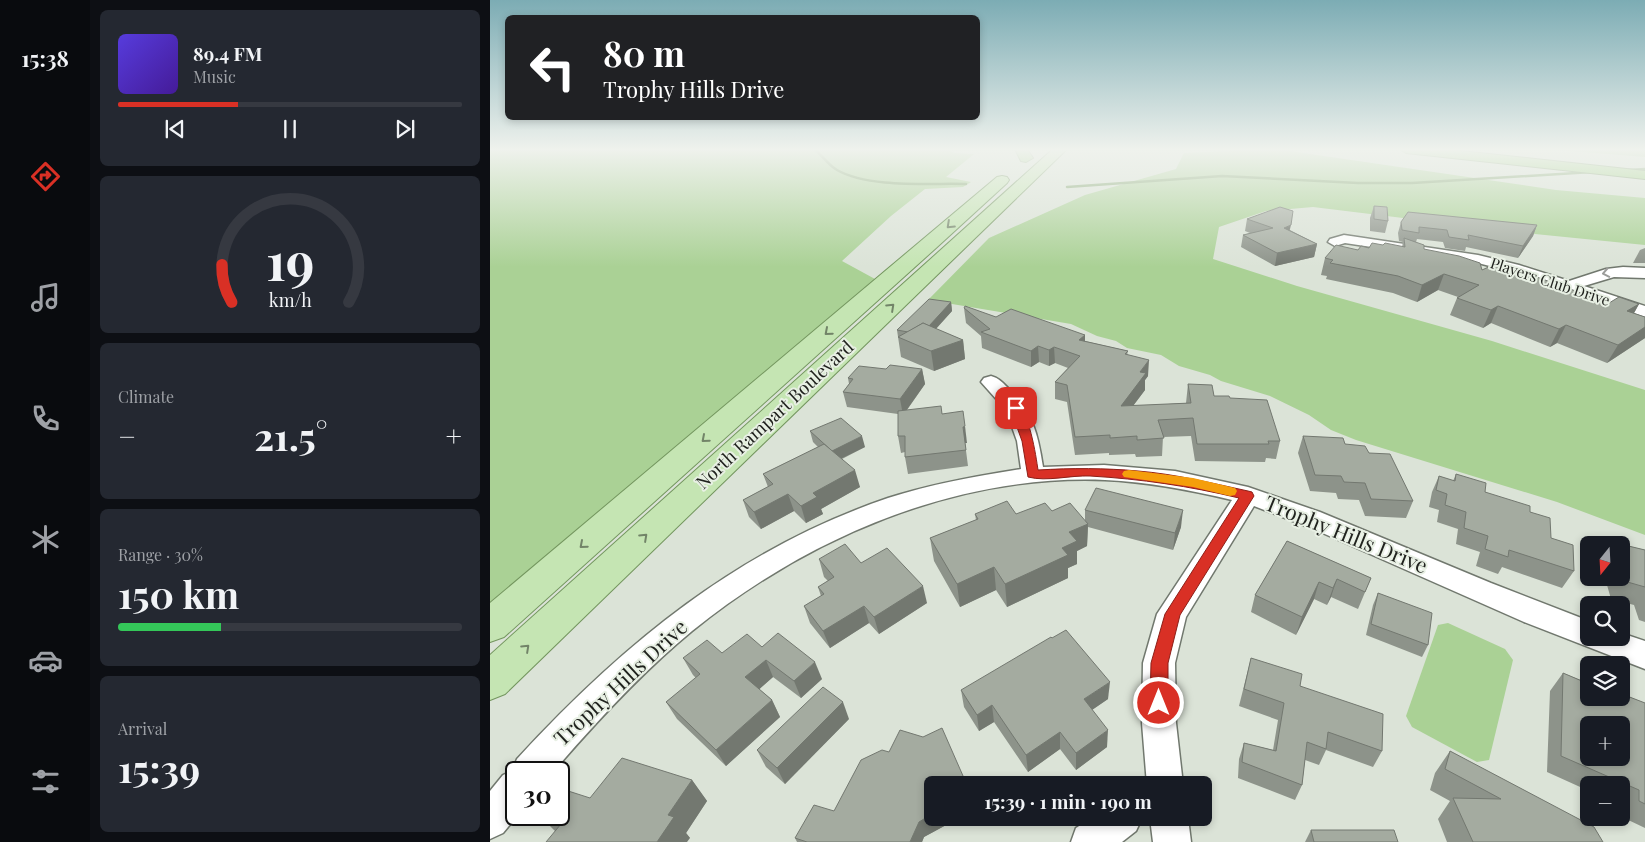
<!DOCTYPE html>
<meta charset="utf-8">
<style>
body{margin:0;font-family:"Playfair Display",serif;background:#242831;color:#f1f3f6;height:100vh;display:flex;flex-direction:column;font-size:19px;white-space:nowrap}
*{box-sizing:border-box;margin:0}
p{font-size:16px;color:#9ea1a6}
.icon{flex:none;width:28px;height:28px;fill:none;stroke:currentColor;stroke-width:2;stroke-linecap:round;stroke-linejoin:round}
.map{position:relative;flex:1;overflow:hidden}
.sheet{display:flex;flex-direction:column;gap:10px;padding:10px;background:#0d0f14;width:400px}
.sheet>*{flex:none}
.top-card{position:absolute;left:15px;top:15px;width:475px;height:105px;border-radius:8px;box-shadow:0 2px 8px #0003;background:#202124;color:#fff;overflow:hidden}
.needle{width:32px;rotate:198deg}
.buttons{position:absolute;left:1090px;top:536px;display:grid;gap:10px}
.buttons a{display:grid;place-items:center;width:50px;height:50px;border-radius:8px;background:#171b24;box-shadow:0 2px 8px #0003;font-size:25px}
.speed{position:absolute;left:15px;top:761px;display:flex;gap:10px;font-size:25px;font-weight:700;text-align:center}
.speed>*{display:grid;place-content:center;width:65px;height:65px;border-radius:50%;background:#171b24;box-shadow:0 2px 8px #0003;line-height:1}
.speed .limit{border:2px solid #111;border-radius:8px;background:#fff;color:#111}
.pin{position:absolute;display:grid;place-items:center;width:42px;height:42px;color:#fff;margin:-21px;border-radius:10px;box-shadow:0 2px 8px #0006}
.me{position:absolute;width:55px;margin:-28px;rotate:0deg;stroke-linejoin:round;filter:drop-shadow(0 0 4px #0008)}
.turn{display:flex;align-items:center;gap:18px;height:105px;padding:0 15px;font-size:22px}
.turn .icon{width:65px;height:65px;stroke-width:2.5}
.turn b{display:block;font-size:35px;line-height:42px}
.big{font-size:38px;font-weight:700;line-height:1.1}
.sheet .card{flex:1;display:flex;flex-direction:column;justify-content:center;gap:8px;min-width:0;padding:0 18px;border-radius:8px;background:#242831}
.sheet .dial{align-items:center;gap:0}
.dial svg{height:130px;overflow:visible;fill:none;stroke:#363941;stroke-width:7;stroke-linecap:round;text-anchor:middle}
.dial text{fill:#f1f3f6;stroke:none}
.song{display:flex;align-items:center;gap:15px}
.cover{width:60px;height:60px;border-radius:8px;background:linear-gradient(135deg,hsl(250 70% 55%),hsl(260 70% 35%))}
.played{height:5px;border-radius:2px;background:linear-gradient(90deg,#d93025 35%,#363941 35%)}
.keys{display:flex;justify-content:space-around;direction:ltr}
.heat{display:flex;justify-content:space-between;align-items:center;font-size:28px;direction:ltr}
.charge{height:8px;border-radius:4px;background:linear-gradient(90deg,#34c759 30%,#363941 0)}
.trip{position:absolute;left:434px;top:776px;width:288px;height:50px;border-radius:8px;background:#171b24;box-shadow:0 2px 8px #0003;font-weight:700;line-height:50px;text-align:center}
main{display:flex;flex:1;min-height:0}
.tab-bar{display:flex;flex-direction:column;width:90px;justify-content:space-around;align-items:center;background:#090b0e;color:#9ea1a6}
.tab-bar .icon{width:35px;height:35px}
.tab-bar .active{color:#d93025}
.tab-bar b{font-size:22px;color:#f1f3f6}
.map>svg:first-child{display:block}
.green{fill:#aad195}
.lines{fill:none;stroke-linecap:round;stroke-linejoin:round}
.stream{stroke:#7a9f65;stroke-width:2.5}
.street-casing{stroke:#71786e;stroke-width:3}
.primary-casing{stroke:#73955e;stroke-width:2}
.highway-casing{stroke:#73955e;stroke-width:2}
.street{fill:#fff;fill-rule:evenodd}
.primary{fill:#c5e5b3;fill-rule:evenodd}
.highway{fill:#9fd381;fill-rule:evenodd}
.wall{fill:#8d938a}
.shaded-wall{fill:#737870}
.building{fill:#a4aba0;stroke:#737870;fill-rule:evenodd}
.oneway{stroke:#728468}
.oneway2{stroke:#9b9c9a}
.route{fill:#d93025;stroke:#8d1f18}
.slow{fill:#f59e0b}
.labels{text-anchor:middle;stroke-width:4;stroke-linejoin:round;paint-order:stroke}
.far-street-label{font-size:15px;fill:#20221e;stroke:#e8f0e4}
.street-label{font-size:18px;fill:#20221e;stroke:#e8f0e4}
.near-street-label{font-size:21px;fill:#20221e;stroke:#e8f0e4}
</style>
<main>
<nav class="tab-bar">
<b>15:38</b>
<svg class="icon active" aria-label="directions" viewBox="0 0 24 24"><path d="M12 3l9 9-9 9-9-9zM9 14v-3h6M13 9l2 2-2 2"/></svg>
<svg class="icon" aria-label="music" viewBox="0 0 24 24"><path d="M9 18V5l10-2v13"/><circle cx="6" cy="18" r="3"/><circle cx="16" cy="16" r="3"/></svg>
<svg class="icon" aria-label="phone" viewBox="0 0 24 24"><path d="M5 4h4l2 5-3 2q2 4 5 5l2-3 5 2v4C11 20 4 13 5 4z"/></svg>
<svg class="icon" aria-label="climate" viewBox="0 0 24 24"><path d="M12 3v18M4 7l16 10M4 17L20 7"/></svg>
<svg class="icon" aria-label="car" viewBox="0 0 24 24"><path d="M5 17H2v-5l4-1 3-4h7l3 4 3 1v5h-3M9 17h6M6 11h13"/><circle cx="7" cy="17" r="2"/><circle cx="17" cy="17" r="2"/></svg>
<svg class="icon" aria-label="filters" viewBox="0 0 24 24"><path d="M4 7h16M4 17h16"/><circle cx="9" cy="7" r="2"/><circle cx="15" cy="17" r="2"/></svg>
</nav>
<section class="sheet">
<div class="card">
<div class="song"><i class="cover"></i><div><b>89.4 FM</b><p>Music</p></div></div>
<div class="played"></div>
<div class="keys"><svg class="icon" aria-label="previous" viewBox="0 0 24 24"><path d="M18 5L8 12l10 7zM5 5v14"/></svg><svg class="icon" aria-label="pause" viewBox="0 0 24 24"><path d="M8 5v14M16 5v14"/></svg><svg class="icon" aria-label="next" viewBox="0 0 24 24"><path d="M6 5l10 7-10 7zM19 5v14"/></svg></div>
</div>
<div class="card dial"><svg viewBox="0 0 100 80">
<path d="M14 69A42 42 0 1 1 86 69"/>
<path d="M14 69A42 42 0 0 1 8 46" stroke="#d93025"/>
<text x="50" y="56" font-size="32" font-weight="700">19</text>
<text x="50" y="72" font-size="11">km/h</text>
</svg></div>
<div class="card"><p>Climate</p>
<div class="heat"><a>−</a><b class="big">21.5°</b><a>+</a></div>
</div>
<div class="card"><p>Range · 30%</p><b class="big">150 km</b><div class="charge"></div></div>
<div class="card"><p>Arrival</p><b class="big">15:39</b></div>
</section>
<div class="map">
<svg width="1155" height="842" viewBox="0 0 1155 842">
<rect width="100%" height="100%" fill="#dbe3d7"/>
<g class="green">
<polygon points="0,149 454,149 465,153 484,154 456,177 481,182 473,187 435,189 401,216 352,261 385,279 0,603"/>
<polygon points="786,149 1066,190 1155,198 1155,245 1045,234 823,207 776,211 729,227 723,259 807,286 1002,341 1155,390 1155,535 1067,502 866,440 841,430 819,415 780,396 731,381 720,375 689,366 671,355 637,348 626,341 607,336 581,324 438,300 499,238 595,195 686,169 694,153"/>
<polygon points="1056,149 1155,149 1155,157"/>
<polygon points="958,623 1015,649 1023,660 999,760 987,762 922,727 916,716 948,625"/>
</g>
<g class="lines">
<g class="stream">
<path d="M324 149C332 155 338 165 347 170 378 188 440 183 476 184"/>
<polyline points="1138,170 1155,169"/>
<polyline points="577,187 732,176 868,183 922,183 1102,172"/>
</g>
<defs>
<g id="street">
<polygon points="854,235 988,255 1029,265 1079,281 1116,269 1133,267 1155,268 1155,278 1124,277 1094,286 1155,306 1155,317 1019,271 988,263 855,243 845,246 838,242 840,239"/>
<path d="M501 376C509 378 513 383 520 390 543 414 548 434 553 467L614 465 685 471 758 487 830 512 1001 583 1099 621V638H1131V633L1155 641V669L1034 622 828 531 764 506 696 617 685 663 686 723 693 785H657L652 723 653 663 667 614 742 500C700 490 658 482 615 480 465 474 317 538 202 631 151 673 106 722 63 772H26V815H28L13 833 0 839V791L13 775 22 771 27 759C133 644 248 549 398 498 441 484 486 476 531 469L527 441 516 410 491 382 494 378Z"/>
<polygon points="602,818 652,818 646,831 632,842 581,842 586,828"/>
<polygon points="660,818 698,818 701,842 663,842"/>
</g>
<g id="primary">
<polygon points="563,149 577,149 15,694 0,700 0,655"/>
<polygon points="512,176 517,177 519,180 517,183 446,248 14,637 0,642 0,603 507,177"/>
</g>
<g id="highway">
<polygon points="525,149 537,149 543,158 536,162 531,161"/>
<polygon points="910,149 953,149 1155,171 1155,179 916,153"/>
</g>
</defs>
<use href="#street" class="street-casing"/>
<use href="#primary" class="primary-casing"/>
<use href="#highway" class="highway-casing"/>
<use href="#street" class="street"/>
<use href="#primary" class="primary"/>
<use href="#highway" class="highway"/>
</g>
<g class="wall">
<polygon points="884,206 898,221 895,233 880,231 880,218"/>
<polygon points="757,219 800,230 827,244 824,257 785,266 751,247 753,235 760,233 755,231"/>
<polygon points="911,222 1047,225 1043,236 1028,258 976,247 975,251 955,248 953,242 927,239 926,242 934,249 992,270 1119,303 1149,304 1144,313 1155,317 1155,338 1117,363 1067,343 1060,347 1001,323 993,328 960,315 967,298 968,297 948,290 927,302 903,293 836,279 837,276 831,275 835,258 868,250 893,245 912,247 913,242 909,241 908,233"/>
<polygon points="1155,248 1155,263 1143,263 1150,250"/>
<polygon points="461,302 462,311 446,329 473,340 475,359 444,371 411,357 407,330"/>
<polygon points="474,308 506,317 595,335 595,341 638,351 637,355 658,376 655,380 655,390 643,406 696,403 698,384 724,396 740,398 790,441 786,459 776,458 775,462 705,461 701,436 673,437 672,456 646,457 645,454 619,455 619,453 585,455 577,402 565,399 565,382 578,368 565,363 559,366 549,362 541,367 492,348 491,336 476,323"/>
<polygon points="396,369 432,369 435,384 417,410 452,414 477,443 475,443 478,466 418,474 415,457 415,452 411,453 408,436 408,414 357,407 353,392 359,384 358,378"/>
<polygon points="320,431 375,447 352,459 370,487 331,509 333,514 316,523 304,511 271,529 259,517 253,500 278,487 273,474 328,447 323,442"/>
<polygon points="813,436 855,444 879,453 923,501 916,518 875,516 869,500 848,499 846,493 820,491 808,453"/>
<polygon points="966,474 995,492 1040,512 1084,571 1072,588 1012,567 1008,574 986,566 990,552 966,544 968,529 947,522 949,510 939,507 942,492 949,476 963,481"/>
<polygon points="595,510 691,527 683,550 598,527 597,546 587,551 587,564 578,568 578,578 517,607 506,590 470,607 444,561 440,538 486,520 485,514 526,514 562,511 595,521"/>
<polygon points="797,541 881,578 868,609 841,597 837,605 824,599 806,635 761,612 765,595"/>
<polygon points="1122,542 1155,550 1155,622 1149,620 1144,605 1121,599 1115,578 1131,578 1131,545 1120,545"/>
<polygon points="329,559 371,563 437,603 389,634 379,623 340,648 320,623 314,606 331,596 328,587 338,581 334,577"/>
<polygon points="888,593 938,645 932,657 876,635 883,605"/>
<polygon points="272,647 332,679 311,698 283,677 269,689 282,700 290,717 236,766 187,719 176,702 206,678 203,675 193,658 232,653"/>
<polygon points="761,658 810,686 892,751 883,767 836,750 829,765 815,760 812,785 805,800 748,778 749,759 754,743 783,750 788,720 749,706"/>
<polygon points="1073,673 1135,698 1137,696 1155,703 1155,828 1132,817 1131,785 1099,785 1099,791 1057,772 1060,691"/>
<polygon points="471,690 618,699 602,710 617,747 586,770 570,749 538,772 504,722 489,731 474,707"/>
<polygon points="359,719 295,784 276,767 267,750"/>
<polygon points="960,751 1113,842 957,842 948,819 960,801 940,790 945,773"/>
<polygon points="202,780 217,801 196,833 200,838 65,831 50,816 100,798"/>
<polygon points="442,818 469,818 434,837 432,842 307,842 305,838"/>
<polygon points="821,830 908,842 815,842"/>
</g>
<g class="shaded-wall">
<polygon points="801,225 798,237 794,228"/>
<polygon points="1047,225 1043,236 1028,258 1033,246"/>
<polygon points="827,244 824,257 785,266 787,253"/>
<polygon points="954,274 948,290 927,302 932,285"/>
<polygon points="461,302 462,311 432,344 431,334"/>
<polygon points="1149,304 1139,322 1137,311"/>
<polygon points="1008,306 1001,323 993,328 1001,310"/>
<polygon points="1076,325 1067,343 1060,347 1069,329"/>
<polygon points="1155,327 1155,338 1117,363 1128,345"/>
<polygon points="595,335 595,351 589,340"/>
<polygon points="473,340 475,359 444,371 441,351"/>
<polygon points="548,346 549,362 541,367 541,351"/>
<polygon points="564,347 565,363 559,366 559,350"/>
<polygon points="659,360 658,376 655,380 655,390 630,423 631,406 650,372"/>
<polygon points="432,369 435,384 413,415 410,399"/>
<polygon points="475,426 477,443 474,443 473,427"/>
<polygon points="372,436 375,447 344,462 341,451"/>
<polygon points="365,470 370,487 331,509 333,514 316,523 311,506 323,493"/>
<polygon points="298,494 304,511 271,529 264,512"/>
<polygon points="693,510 691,527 683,550 685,533"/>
<polygon points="598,524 597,546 587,551 587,564 578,568 578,578 517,607 515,584 572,548 579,532"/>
<polygon points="504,567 506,590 470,607 467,584"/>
<polygon points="847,579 841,597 837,605 843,588"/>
<polygon points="829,582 824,599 806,635 812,617"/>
<polygon points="433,586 437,603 389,634 384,617"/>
<polygon points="374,606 379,623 340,648 333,631"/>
<polygon points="276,660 283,677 264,694 255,677"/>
<polygon points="325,662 332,679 311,698 304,681"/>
<polygon points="620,682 618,699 593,716 594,699"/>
<polygon points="282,700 290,717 236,766 226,750"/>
<polygon points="353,702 359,719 295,784 287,768"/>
<polygon points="502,705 504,722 489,731 487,715"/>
<polygon points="618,730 617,747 586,770 586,753"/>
<polygon points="570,732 570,749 538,772 536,755"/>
<polygon points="202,780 217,801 196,833 200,838 197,842 167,842 178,815"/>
<polygon points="442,814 442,818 469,818 434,837 432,842 420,842 429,822"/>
</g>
<g class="building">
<polygon points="884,206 897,207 898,221 884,219"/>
<polygon points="790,207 803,211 801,225 794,228 827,244 787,253 753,235 783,228 757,219"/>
<polygon points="918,212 1047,225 1033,246 978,235 979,240 959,237 957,230 929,227 929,233 912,230 911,222"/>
<polygon points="914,238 934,245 934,249 969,256 990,263 992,270 1003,265 1028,273 1030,271 1119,303 1129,297 1149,304 1137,311 1155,317 1155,327 1128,345 1076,325 1069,329 1008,306 1001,310 967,298 989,285 954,274 932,285 908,276 840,263 843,260 835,258 846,245 868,250 871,246 879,248 882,243 893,245 895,243 915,247"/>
<polygon points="439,299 461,302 439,326 433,323 418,332 407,330"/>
<polygon points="475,306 506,317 521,309 595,335 589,340 638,351 635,354 659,360 650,372 656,373 631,406 701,403 698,384 722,385 724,396 739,396 740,398 777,400 790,441 778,441 779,444 707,444 703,418 668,420 674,438 647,440 647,436 620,438 620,435 585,437 577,385 565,382 590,356 564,347 559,350 548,346 541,351 491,332 500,329 474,308"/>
<polygon points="433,323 473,340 441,351 408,337"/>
<polygon points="400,365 432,369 410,399 353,392 363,379 358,378 369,366 396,369"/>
<polygon points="451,406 452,414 473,411 475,426 473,427 476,450 415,457 415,436 408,436 408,411"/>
<polygon points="351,418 372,436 342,451 320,431"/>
<polygon points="813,436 853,438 855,444 875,446 879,453 900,454 923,501 881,499 875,483 854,482 851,476 825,475"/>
<polygon points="334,444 365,470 323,493 327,497 311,506 298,494 264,512 253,500 283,484 273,474"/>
<polygon points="966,474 996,483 995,492 1040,506 1040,512 1060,518 1061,538 1083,545 1084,571 1019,550 1018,557 995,549 998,536 974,528 976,512 955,505 957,494 946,490 949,476 965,481"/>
<polygon points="606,488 693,510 685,533 595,510"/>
<polygon points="517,501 526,514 555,503 562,511 580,503 598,524 579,532 587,541 572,548 578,555 515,584 504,567 467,584 440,538 488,519 485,514"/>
<polygon points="797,541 881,578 875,592 847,579 843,588 829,582 812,617 765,595"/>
<polygon points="1122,542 1155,550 1155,587 1134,581 1131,573 1131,545 1123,545"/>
<polygon points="355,544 371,563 397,548 433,586 384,617 374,606 333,631 314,606 334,594 328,587 344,577 329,559"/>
<polygon points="888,593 942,613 938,645 881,624"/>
<polygon points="576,630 620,682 594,699 618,730 586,753 570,732 536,755 502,705 487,715 471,690 561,637 562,638"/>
<polygon points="288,633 325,662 304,681 276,660 255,677 282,700 226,750 176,702 210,674 193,658 217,640 232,653 257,634 272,647"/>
<polygon points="761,658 812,674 810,686 893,714 892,751 838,732 836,749 817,742 812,785 752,762 754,743 786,751 794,703 754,689"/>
<path d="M1073 673 1099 684V698H1131V697L1137 699V696L1155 703V804L1149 801V790L1071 756ZM1099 725H1131V758H1099Z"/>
<polygon points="333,687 353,702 287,768 267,750"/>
<polygon points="452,728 477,785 442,785 442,814 429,822 420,842 317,842 305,838 324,805 344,811 371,760 392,750 399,752 410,730 433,737"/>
<polygon points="960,751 1104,827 1113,842 983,842 963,798 1011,799 955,769"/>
<polygon points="132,758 202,780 178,815 184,817 167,842 56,842 71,824 50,816 51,815 69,815 69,794 72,789 100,798"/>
<polygon points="821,830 904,830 908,842 824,842"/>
</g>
<defs><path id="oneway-chevron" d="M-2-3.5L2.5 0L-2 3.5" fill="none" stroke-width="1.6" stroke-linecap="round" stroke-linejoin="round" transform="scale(1.25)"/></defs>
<g class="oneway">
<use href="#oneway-chevron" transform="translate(460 225) rotate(137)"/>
<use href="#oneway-chevron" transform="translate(401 307) rotate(-43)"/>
<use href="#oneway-chevron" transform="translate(338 332) rotate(139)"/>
<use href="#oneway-chevron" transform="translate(215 439) rotate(139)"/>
<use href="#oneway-chevron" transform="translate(154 537) rotate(-43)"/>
<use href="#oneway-chevron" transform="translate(93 545) rotate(139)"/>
<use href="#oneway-chevron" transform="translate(36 648) rotate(-43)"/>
</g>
<use class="oneway2" href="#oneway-chevron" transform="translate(1116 273) rotate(169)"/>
<linearGradient id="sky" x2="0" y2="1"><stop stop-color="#7cacb4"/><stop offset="0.56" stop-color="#eff2ed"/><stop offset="1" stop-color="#eff2ed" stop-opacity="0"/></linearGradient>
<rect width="1155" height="267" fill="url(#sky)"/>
<path class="route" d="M526 405C539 409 546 456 548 470 582 468 615 468 648 471 685 474 721 483 758 491L762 492 764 496 690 615 678 663V703L675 709 669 711 663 709 660 703 661 663 675 614 749 498C699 486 651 479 600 476 581 475 557 482 538 477L532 441 520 408Z"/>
<polygon class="slow" points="639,470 703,478 745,488 747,491 745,495 740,496 703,487 634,477 632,474 634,471"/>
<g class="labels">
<g class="far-street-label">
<text transform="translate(1060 282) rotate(18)" y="5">Players Club Drive</text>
</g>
<g class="street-label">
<text transform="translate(285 415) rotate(-43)" y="6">North Rampart Boulevard</text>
</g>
<g class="near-street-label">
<text transform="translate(856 535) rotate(22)" y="7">Trophy Hills Drive</text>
<text transform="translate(131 683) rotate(-43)" y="7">Trophy Hills Drive</text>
</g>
</g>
</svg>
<div class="buttons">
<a><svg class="needle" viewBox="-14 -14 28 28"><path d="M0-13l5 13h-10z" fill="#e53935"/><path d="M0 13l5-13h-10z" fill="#9ea1a6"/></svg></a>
<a><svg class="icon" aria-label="search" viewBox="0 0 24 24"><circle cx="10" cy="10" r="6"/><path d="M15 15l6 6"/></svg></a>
<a><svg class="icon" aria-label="layers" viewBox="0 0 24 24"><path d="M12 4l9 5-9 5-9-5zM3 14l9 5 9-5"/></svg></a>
<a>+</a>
<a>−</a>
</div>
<div class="speed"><div class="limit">30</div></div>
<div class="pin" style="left:526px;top:408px;background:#d93025"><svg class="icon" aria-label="arrive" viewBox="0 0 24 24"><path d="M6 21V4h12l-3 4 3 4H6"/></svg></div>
<svg class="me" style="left:669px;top:703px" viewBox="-20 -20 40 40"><circle r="17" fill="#d93025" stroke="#fff" stroke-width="3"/><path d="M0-11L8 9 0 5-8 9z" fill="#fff"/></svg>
<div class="trip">15:39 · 1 min · 190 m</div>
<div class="top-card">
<div class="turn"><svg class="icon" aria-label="left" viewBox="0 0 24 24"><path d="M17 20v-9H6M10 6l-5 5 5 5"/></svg><div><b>80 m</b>Trophy Hills Drive</div></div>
</div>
</div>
</main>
